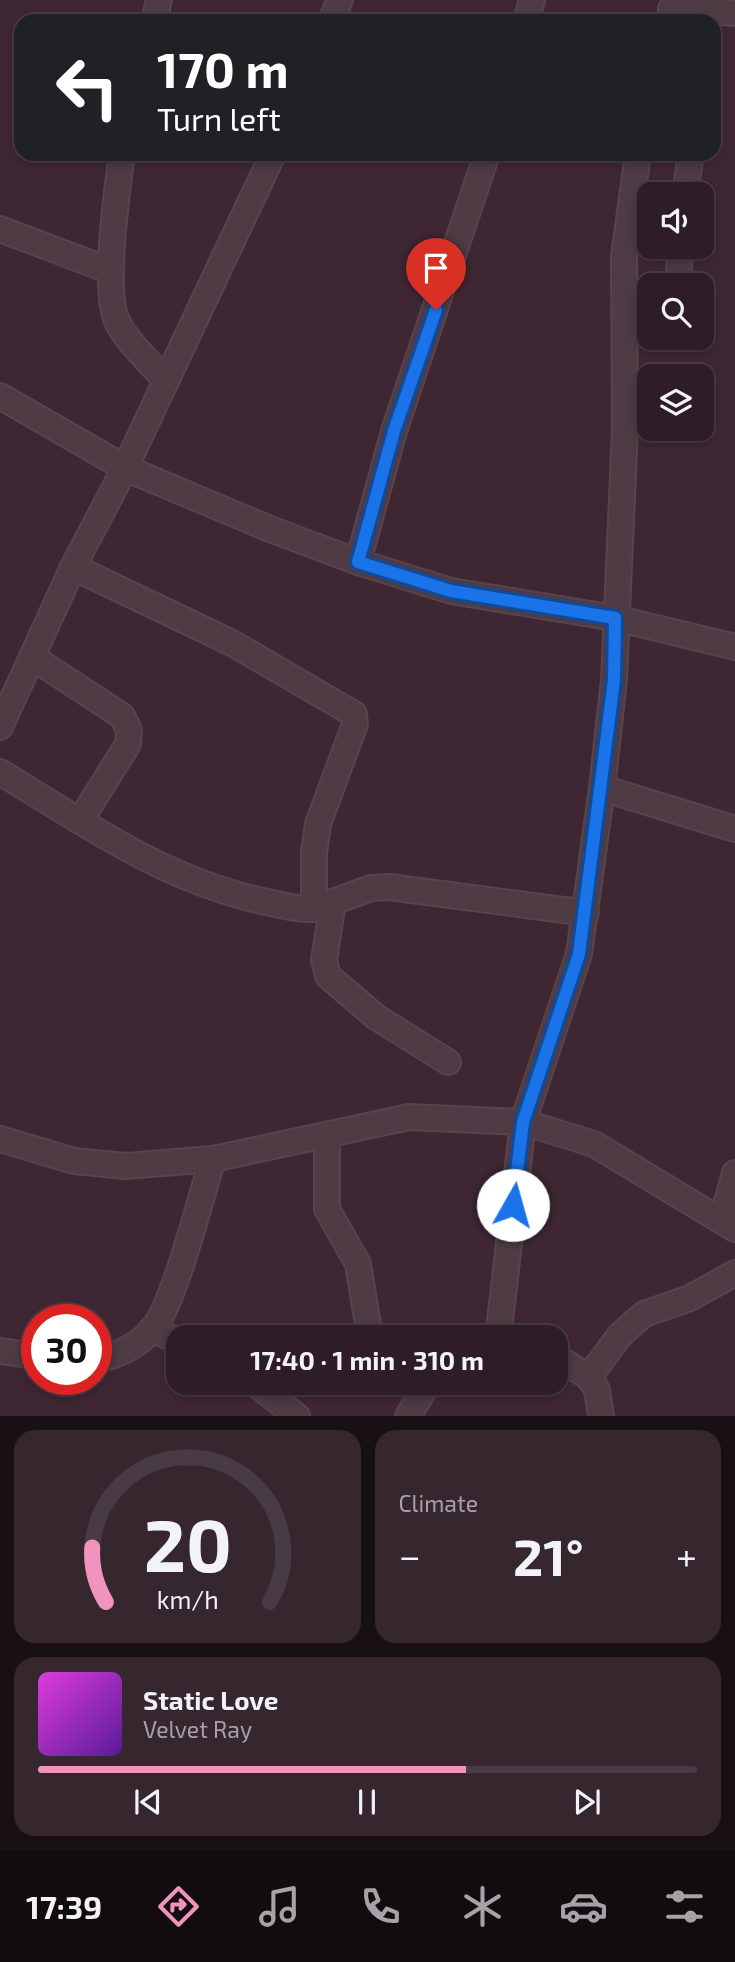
<!DOCTYPE html>
<meta charset="utf-8">
<style>
body{margin:0;font-family:"Exo 2",sans-serif;background:#36262e;color:#f1f3f6;height:100vh;display:flex;flex-direction:column;font-size:26px;white-space:nowrap}
*{box-sizing:border-box;margin:0}
p{font-size:23px;color:#a7a2a7}
.icon{flex:none;width:38px;height:38px;fill:none;stroke:currentColor;stroke-width:2;stroke-linecap:round;stroke-linejoin:round}
.map{position:relative;height:1416px;overflow:hidden}
.details{display:flex;flex-direction:column;gap:14px;padding:14px;background:#191015;flex:1}
.details>*{flex:none}
.hud{position:absolute;left:14px;top:14px;width:707px;height:147px;border-radius:21px;box-shadow:0 4px 10px #0003,0 0 0 2px #493b43;background:#202124;color:#fff;overflow:hidden}
.tools{position:absolute;left:637px;top:182px;display:grid;gap:14px}
.tools a{display:grid;place-items:center;width:77px;height:77px;border-radius:14px;background:#2e1d26;box-shadow:0 4px 10px #0003,0 0 0 2px #493b43;font-size:35px}
.speed{position:absolute;left:21px;top:1304px;display:flex;gap:14px;font-size:35px;font-weight:700;text-align:center}
.speed>*{display:grid;place-content:center;width:91px;height:91px;border-radius:50%;background:#2e1d26;box-shadow:0 4px 10px #0003,0 0 0 2px #493b43;line-height:1}
.speed .limit{border:10px solid #d22;background:#fff;color:#111}
.pin{position:absolute;display:grid;place-items:center;width:60px;height:60px;color:#fff;margin:-72px -30px;border-radius:50% 50% 50% 0;rotate:-45deg;box-shadow:0 0 7px #0007}
.pin .icon{rotate:45deg}
.me{position:absolute;width:77px;margin:-38px;rotate:7deg;stroke-linejoin:round;filter:drop-shadow(0 0 5px #0008)}
.turn{display:flex;align-items:center;gap:24px;height:147px;padding:0 28px;font-size:32px}
.turn .icon{width:91px;height:91px;stroke-width:2.5}
.turn b{display:block;font-size:49px;line-height:60px}
.big{font-size:52px;font-weight:700;line-height:1.1}
.details .tile{flex:1;display:flex;flex-direction:column;justify-content:center;gap:10px;min-width:0;padding:0 24px;border-radius:21px;background:#36262e}
.details .dial{align-items:center;gap:0}
.dial svg{height:182px;overflow:visible;fill:none;stroke:#493b43;stroke-width:7;stroke-linecap:round;text-anchor:middle}
.dial text{fill:#f1f3f6;stroke:none}
.song{display:flex;align-items:center;gap:21px}
.cover{width:84px;height:84px;border-radius:10px;background:linear-gradient(135deg,hsl(300 70% 55%),hsl(270 70% 35%))}
.played{height:7px;border-radius:4px;background:linear-gradient(90deg,#f194bd 65%,#493b43 65%)}
.keys{display:flex;justify-content:space-around;direction:ltr}
.heat{display:flex;justify-content:space-between;align-items:center;font-size:38px;direction:ltr}
.details .tiles{flex:1;display:grid;gap:14px;grid-template-columns:1fr 1fr}
.tile:last-child{grid-column:span 2}
.trip{position:absolute;left:166px;top:1325px;width:402px;height:70px;border-radius:21px;background:#2e1d26;box-shadow:0 4px 10px #0003,0 0 0 2px #493b43;font-weight:700;line-height:70px;text-align:center}
.tab-bar{display:flex;height:112px;justify-content:space-around;align-items:center;background:#120c0f;color:#a7a2a7}
.tab-bar .icon{width:49px;height:49px}
.tab-bar .selected{color:#f194bd}
.tab-bar b{font-size:32px;color:#f1f3f6}
.map>svg:first-child{display:block}
.lines{fill:none;stroke-linecap:round;stroke-linejoin:round}
.minor-casing{stroke:#57444d;stroke-width:28}
.minor{stroke:#4e3b44;stroke-width:24}
.route-casing{stroke:#114b97;stroke-width:18}
.route{stroke:#1a73e8;stroke-width:12}
</style>
<div class="map">
<svg width="735" height="1416" viewBox="0 0 735 1416">
<rect width="100%" height="100%" fill="#3e2732"/>
<g class="lines">
<defs>
<g id="minor">
<polyline points="671,9 735,13"/>
<polyline points="154,21 159,0"/>
<polyline points="331,21 340,0"/>
<polyline points="526,21 532,0"/>
<path d="M122 154C117 190 103 290 117 321 127 342 149 361 164 379"/>
<polyline points="685,194 691,154"/>
<polyline points="0,229 111,271"/>
<polyline points="679,268 680,247"/>
<polyline points="0,396 125,468 270,529 358,562 451,591 615,618 735,647"/>
<polyline points="358,562 394,431 487,154"/>
<polyline points="32,657 122,716 129,730 128,744 80,821"/>
<polyline points="0,727 73,567 125,468 273,154"/>
<path d="M0 772C86 824 167 882 267 902 282 905 298 910 314 909V853L318 824 355 724 354 714 232 643 73 567"/>
<polyline points="602,788 735,829"/>
<polyline points="333,902 324,960 328,976 376,1017 448,1062"/>
<polyline points="314,909 371,888 389,887 586,913"/>
<polyline points="327,1135 327,1209 358,1264 370,1337"/>
<polyline points="0,1139 74,1161 126,1166 213,1159 409,1117 523,1122 594,1144 735,1229"/>
<polyline points="722,1220 735,1173"/>
<polyline points="152,1329 178,1341"/>
<polyline points="499,1330 523,1122 579,954 602,788 614,680 625,428 624,256 638,154"/>
<polyline points="0,1351 37,1356"/>
<polyline points="556,1357 589,1377 620,1335 644,1314 690,1298 735,1273"/>
<path d="M96 1360C117 1356 137 1346 152 1330 175 1303 200 1198 213 1159"/>
<polyline points="589,1377 597,1390 601,1416"/>
<polyline points="253,1382 297,1416"/>
<polyline points="408,1416 429,1382"/>
</g>
</defs>
<use href="#minor" class="minor-casing"/>
<use href="#minor" class="minor"/>
</g>
<g class="lines">
<defs>
<polyline id="route" points="436,310 394,431 358,562 451,591 615,618 614,680 579,954 523,1122 513,1205"/>
</defs>
<use href="#route" class="route-casing"/>
<use href="#route" class="route"/>
</g>
</svg>
<div class="tools">
<a><svg class="icon" aria-label="sound" viewBox="0 0 24 24"><path d="M4 9h4l5-4v14l-5-4H4zM17 9q2 3 0 6"/></svg></a>
<a><svg class="icon" aria-label="search" viewBox="0 0 24 24"><circle cx="10" cy="10" r="6"/><path d="M15 15l6 6"/></svg></a>
<a><svg class="icon" aria-label="layers" viewBox="0 0 24 24"><path d="M12 4l9 5-9 5-9-5zM3 14l9 5 9-5"/></svg></a>
</div>
<div class="speed"><div class="limit">30</div></div>
<div class="pin" style="left:436px;top:310px;background:#d93025"><svg class="icon" aria-label="arrive" viewBox="0 0 24 24"><path d="M6 21V4h12l-3 4 3 4H6"/></svg></div>
<svg class="me" style="left:513px;top:1205px" viewBox="-20 -20 40 40"><circle r="19" fill="#fff"/><path d="M0-13L10 11 0 6-10 11z" fill="#1a73e8"/></svg>
<div class="trip">17:40 · 1 min · 310 m</div>
<div class="hud">
<div class="turn"><svg class="icon" aria-label="left" viewBox="0 0 24 24"><path d="M17 20v-9H6M10 6l-5 5 5 5"/></svg><div><b>170 m</b>Turn left</div></div>
</div>
</div>
<section class="details">
<div class="tiles">
<div class="tile dial"><svg viewBox="0 0 100 80">
<path d="M14 69A42 42 0 1 1 86 69"/>
<path d="M14 69A42 42 0 0 1 8 45" stroke="#f194bd"/>
<text x="50" y="56" font-size="32" font-weight="700">20</text>
<text x="50" y="72" font-size="11">km/h</text>
</svg></div>
<div class="tile"><p>Climate</p>
<div class="heat"><a>−</a><b class="big">21°</b><a>+</a></div>
</div>
<div class="tile">
<div class="song"><i class="cover"></i><div><b>Static Love</b><p>Velvet Ray</p></div></div>
<div class="played"></div>
<div class="keys"><svg class="icon" aria-label="previous" viewBox="0 0 24 24"><path d="M18 5L8 12l10 7zM5 5v14"/></svg><svg class="icon" aria-label="pause" viewBox="0 0 24 24"><path d="M8 5v14M16 5v14"/></svg><svg class="icon" aria-label="next" viewBox="0 0 24 24"><path d="M6 5l10 7-10 7zM19 5v14"/></svg></div>
</div>
</div>
</section>
<nav class="tab-bar">
<b>17:39</b>
<svg class="icon selected" aria-label="directions" viewBox="0 0 24 24"><path d="M12 3l9 9-9 9-9-9zM9 14v-3h6M13 9l2 2-2 2"/></svg>
<svg class="icon" aria-label="music" viewBox="0 0 24 24"><path d="M9 18V5l10-2v13"/><circle cx="6" cy="18" r="3"/><circle cx="16" cy="16" r="3"/></svg>
<svg class="icon" aria-label="phone" viewBox="0 0 24 24"><path d="M5 4h4l2 5-3 2q2 4 5 5l2-3 5 2v4C11 20 4 13 5 4z"/></svg>
<svg class="icon" aria-label="climate" viewBox="0 0 24 24"><path d="M12 3v18M4 7l16 10M4 17L20 7"/></svg>
<svg class="icon" aria-label="car" viewBox="0 0 24 24"><path d="M5 17H2v-5l4-1 3-4h7l3 4 3 1v5h-3M9 17h6M6 11h13"/><circle cx="7" cy="17" r="2"/><circle cx="17" cy="17" r="2"/></svg>
<svg class="icon" aria-label="filters" viewBox="0 0 24 24"><path d="M4 7h16M4 17h16"/><circle cx="9" cy="7" r="2"/><circle cx="15" cy="17" r="2"/></svg>
</nav>
